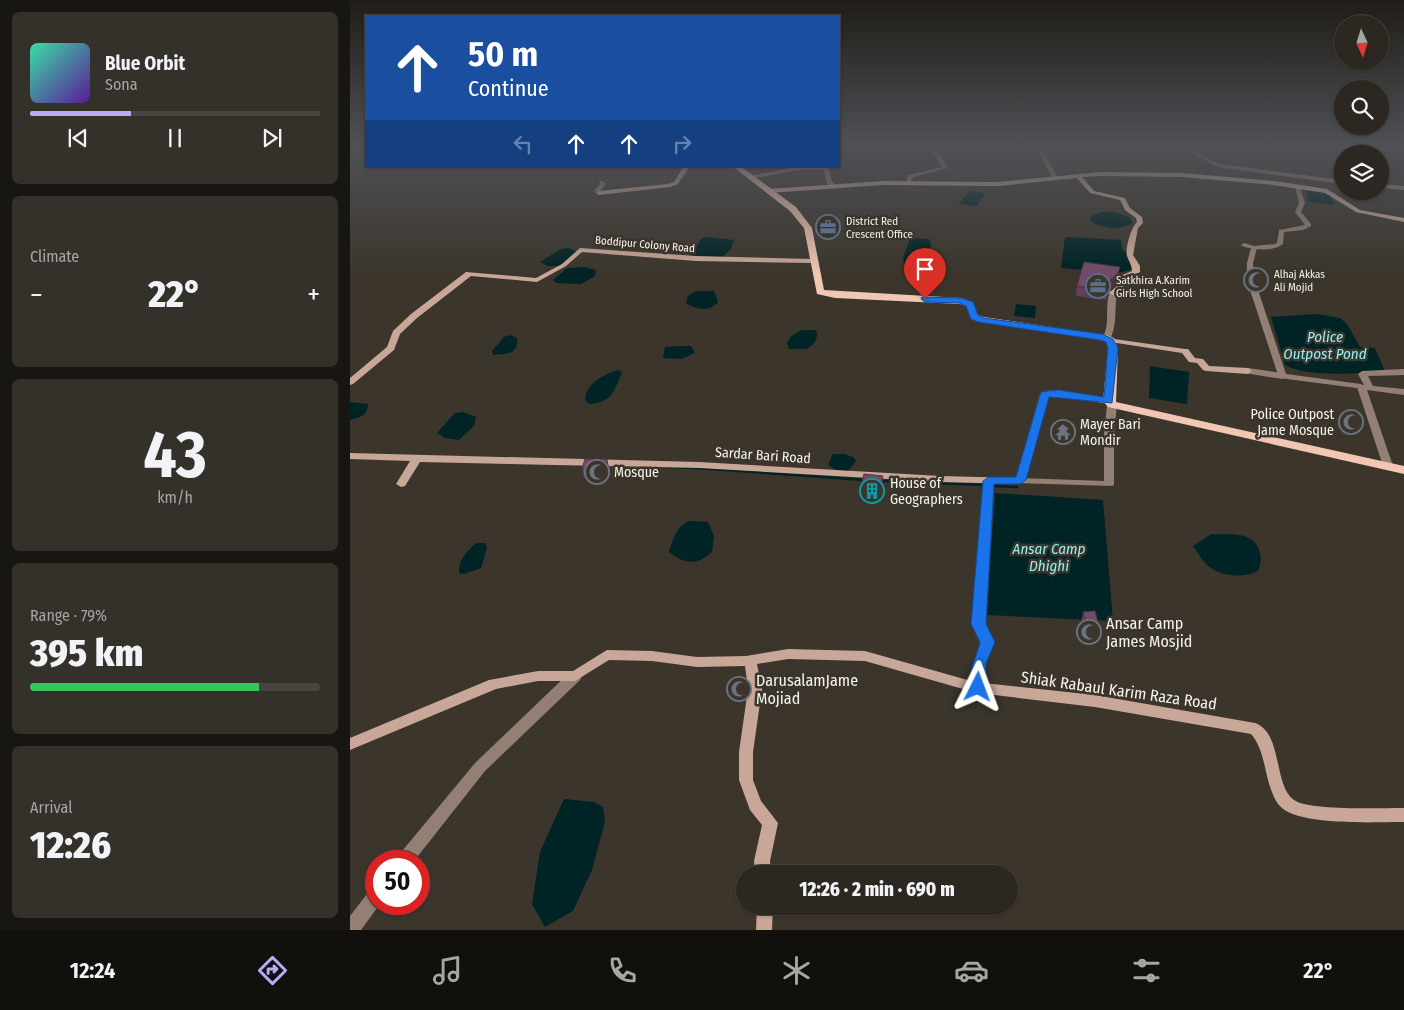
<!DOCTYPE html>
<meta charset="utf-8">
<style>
body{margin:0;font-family:"Fira Sans Condensed",sans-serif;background:#34302a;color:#f1f3f6;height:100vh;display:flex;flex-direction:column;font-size:19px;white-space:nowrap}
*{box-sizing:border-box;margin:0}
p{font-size:16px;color:#a6a6a5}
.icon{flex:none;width:28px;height:28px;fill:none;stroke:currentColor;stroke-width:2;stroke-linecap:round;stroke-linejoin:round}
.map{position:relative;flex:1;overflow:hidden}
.details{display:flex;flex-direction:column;gap:12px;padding:12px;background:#181612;width:350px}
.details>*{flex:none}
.hud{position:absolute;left:15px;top:15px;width:475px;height:152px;border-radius:0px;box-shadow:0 1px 4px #0004,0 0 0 1px #48443f;background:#1a4fa0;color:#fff;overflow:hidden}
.needle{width:32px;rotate:176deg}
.fabs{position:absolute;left:984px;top:15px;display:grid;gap:10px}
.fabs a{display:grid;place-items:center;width:55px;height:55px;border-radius:50%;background:#2c2821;box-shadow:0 1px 4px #0004,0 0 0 1px #48443f;font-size:25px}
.speed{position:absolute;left:15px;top:850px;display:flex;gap:10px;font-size:25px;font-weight:700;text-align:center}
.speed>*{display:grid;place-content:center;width:65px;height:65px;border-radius:50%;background:#2c2821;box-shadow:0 1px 4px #0004,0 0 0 1px #48443f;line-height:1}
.speed .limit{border:8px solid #d22;background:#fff;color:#111}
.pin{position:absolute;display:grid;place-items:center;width:42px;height:42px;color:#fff;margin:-51px -21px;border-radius:50% 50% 50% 0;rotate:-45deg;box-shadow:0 0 5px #0007}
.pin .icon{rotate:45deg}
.me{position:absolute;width:55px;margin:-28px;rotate:3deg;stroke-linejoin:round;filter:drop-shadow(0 0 4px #0008)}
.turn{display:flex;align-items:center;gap:18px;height:105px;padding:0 20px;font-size:22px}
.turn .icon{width:65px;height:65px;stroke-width:2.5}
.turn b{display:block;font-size:35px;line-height:42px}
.lanes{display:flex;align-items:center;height:48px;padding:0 20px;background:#0003;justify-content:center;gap:25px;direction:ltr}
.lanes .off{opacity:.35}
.big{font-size:38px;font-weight:800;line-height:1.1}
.details .widget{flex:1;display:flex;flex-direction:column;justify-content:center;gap:8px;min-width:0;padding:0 18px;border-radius:8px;background:#34302a}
.details .dial{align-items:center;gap:0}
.dial b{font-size:65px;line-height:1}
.song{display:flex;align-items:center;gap:15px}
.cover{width:60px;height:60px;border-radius:8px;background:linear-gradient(135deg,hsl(160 70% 55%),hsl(270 70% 35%))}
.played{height:5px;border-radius:2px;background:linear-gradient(90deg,#b7abf8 35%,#48443f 35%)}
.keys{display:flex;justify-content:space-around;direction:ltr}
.heat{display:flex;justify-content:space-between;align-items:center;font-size:28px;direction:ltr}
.charge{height:8px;border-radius:4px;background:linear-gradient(90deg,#34c759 79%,#48443f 0)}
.trip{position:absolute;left:386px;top:865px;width:282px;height:50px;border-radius:25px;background:#2c2821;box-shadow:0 1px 4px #0004,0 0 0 1px #48443f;font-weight:800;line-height:50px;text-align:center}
.menu{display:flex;height:80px;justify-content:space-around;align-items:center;background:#12100d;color:#a6a6a5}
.menu .icon{width:35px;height:35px}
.menu .active{color:#b7abf8}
.menu b{font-size:22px;color:#f1f3f6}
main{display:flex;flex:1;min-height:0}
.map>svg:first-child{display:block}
.water{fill:#002325}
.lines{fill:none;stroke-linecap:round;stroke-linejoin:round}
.stream{stroke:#002325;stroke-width:2.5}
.minor{fill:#947f75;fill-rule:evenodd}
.tertiary{fill:#947f75;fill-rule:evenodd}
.secondary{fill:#c9a798;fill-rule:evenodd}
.primary{fill:#f1c7b3;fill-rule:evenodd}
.wall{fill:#614059}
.shaded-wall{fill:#4f3448}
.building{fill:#714b67;stroke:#4f3448}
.route{fill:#1a73e8;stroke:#114b97}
.labels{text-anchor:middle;stroke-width:5;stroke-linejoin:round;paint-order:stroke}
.far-poi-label{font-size:11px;fill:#f6f2ed;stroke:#3b352c;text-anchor:start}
.far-street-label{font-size:11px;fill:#f6f2ed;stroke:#3b352c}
.poi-label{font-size:14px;fill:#f6f2ed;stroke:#3b352c;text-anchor:start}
.street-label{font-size:14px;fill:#f6f2ed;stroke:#3b352c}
.water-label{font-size:15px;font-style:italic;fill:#8cf2f9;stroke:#3b352c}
.near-poi-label{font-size:16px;fill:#f6f2ed;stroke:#3b352c;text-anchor:start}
.near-street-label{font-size:16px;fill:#f6f2ed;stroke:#3b352c}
</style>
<main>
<section class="details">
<div class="widget">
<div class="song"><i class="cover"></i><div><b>Blue Orbit</b><p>Sona</p></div></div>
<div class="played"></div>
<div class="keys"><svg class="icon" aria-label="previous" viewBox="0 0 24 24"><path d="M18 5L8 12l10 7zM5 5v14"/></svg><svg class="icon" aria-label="pause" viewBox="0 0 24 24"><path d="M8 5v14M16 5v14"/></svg><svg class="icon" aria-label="next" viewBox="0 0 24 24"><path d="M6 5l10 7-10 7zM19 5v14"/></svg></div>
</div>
<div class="widget"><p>Climate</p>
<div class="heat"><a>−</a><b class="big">22°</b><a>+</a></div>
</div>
<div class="widget dial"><b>43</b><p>km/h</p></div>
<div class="widget"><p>Range · 79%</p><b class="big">395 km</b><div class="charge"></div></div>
<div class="widget"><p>Arrival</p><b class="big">12:26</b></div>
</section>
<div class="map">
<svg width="1054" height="930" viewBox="0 0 1054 930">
<rect width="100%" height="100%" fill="#3b352c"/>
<g class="water">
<polygon points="956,190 980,193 984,205 958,202"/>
<polygon points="619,191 636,193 627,206 609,204"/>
<path d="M765 212 781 218 782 223C771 231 750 229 740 220V217L751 212Z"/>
<polygon points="355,237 384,240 381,249 370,259 339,257 351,239"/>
<polygon points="715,237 771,240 772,249 777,253 783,269 768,273 711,268"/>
<path d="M560 238 579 239 581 244C579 259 570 268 555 266L553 258Z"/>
<polygon points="218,248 226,251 211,266 198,266 190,262 211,249"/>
<polygon points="235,267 246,270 245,276 231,284 206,283 203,280 217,268"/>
<path d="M346 291H364L368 302C360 312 346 310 336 303L338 296Z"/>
<polygon points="666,304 686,306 685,318 664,316"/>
<path d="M966 314 990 318 997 324 1010 347 1025 348 1036 374C1006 371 962 379 935 365L921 317Z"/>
<path d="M452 330H466C469 338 464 345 457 349H439L437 343 441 336Z"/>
<path d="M160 335 167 338C169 354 157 354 143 355L142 351 154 337Z"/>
<polygon points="329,346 341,346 345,353 331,359 313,358 315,347"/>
<polygon points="800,366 839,372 837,404 799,398"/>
<path d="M269 370 272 373C263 392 263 402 239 404L235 400C236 383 254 374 269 370Z"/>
<path d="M0 402 18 404C17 416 11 417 0 420Z"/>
<polygon points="113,412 126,417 124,426 109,440 95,438 87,433 105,413"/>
<polygon points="483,454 494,454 503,457 506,461 498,471 490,472 478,465"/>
<polygon points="645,493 753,500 763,621 637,615"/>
<path d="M339 521 358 522 364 536 362 552C347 566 334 564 319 552 323 539 326 527 339 521Z"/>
<path d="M861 534C871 535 887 533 897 537 910 543 914 558 908 571 895 578 874 577 861 568 854 564 848 553 843 546Z"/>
<path d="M126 543H135L137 548 131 568 114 574 109 573C108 561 117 551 126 543Z"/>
<polygon points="214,799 244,802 253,807 255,821 242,870 223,911 195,927 182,904 190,852"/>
</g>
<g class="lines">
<g class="stream">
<polyline points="261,465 347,468 514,480"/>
<polyline points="532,481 636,485"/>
<polyline points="642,486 667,487"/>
</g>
<g class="minor">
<polygon points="577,144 583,144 598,168 563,177 560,184 556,184 558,175 592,167"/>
<polygon points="975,144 987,144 1009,149 1006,151"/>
<polygon points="904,246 907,248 903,263 905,281 936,374 1011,384 1015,387 1014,389 929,378 897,281 897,263 901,248"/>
<polygon points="762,402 767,405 764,433 764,484 763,486 666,483 665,481 666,479 670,478 754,481 754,433 757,405"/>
<polygon points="639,478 644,481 634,624 632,627 628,629 624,627 622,624 634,481"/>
<polygon points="225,671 230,672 232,676 230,680 135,771 64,861 46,861 48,856 125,763 220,672"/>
<polygon points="26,888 26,904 30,904 11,930 0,930 0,916 20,890"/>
</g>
<g class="tertiary">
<polygon points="833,144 838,144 847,152 869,164 992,180 992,184 868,167 843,154"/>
<polygon points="689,152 694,153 708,178 707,179 702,178"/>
<path d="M450 166 479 167 481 179 486 187 483 189C476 185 475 177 474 170H450L399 179 396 177Z"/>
<polygon points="249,181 253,181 256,184 250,191 252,193 249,195 244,191 250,184"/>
<polygon points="1030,184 1054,186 1054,190 1030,188"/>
<path d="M945 187 950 188 955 203 951 212 961 224V226L953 230 934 232 933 244C923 252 904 250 892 246L891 245 894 243 904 246 925 244 927 243 929 230 955 225 945 212 949 203Z"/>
<path d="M760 291H763L767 293C764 309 768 326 759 341H756L752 339C761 324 754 307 760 291Z"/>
<polygon points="898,368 932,373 936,376 932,379 895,373 894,371 895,369"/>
<polygon points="1054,369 1054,375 1018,376 1023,386 1054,389 1054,395 1017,390 1043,466 1038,469 1033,466 1007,387 1008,385 1014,385 1008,374 1012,371"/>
</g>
<g class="secondary">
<polygon points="334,166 340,166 328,184 320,187 249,195 246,193 249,191 317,184 324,182"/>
<path d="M750 172 832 173 924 181 977 189 1010 210 1054 218V222L1006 212 975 193 924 185 832 177 750 176 732 177 744 191 775 198 780 208 792 217 793 223 788 228 783 255 790 266V272L776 279 773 289 763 295 759 293 767 286 770 276 782 271C782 265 779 262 777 256 775 249 781 227 787 222L786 218 775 210 770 200 740 193 727 178 647 186 533 185 418 193 415 191 418 189 533 181 647 182Z"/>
<polygon points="230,248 346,256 463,259 466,261 463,263 346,261 232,252 216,266 187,282 121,276 67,318 50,334 44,350 3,384 0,385 0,378 37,347 43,331 61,314 116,272 186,278 212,264"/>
<polygon points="757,338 835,349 838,349 845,358 853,359 859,366 898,368 902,371 898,374 856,371 853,370 847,363 839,362 832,353 760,342 756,340"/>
<polygon points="709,390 759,398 764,401 759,404 709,396 698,396 675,481 670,484 590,482 349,468 70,462 55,486 51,487 46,484 60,461 0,459 0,453 349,462 590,476 666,478 690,394 694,391"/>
<path d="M628 619 632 621 643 642 641 652 635 663 634 683 745 695 905 723C933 733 923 785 944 800 959 811 1032 808 1054 808V822C1026 822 953 826 932 808 927 804 924 798 922 792 914 773 915 750 901 734L745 707 627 693 515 661 438 659 407 664 412 689 403 752V780L411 801 428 823 420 861 421 874H405L404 861 412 825 400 810 389 780V752L398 689 395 666 347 667 302 661 259 660 225 681H188L146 689 0 750V738L139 680 188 671H223L257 650 302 651 347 657 396 656 438 649 515 651 621 681 623 663 629 652 631 642 622 624 624 621Z"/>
<polygon points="407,906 423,906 422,930 406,930"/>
</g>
<polygon class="primary" points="382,166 390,166 446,207 462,228 474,290 611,298 623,302 628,315 634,317 756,335 764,338 768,348 766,402 1054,466 1054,474 758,407 753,401 758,348 756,342 750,340 629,322 621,319 616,306 610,304 485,298 467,294 454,228 440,211"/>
</g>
<g class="wall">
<polygon points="770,267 765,285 758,290 756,300 726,296 727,286"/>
<polygon points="257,459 259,468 256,478 234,478 232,469"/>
<polygon points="533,485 530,498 511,497 511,487"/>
<polygon points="733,612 749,626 746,639 735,639 731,624"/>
</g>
<g class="shaded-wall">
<polygon points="770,267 765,285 758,290 756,300 760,280"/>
<polygon points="257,459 259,468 256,478 254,469"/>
<polygon points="533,476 533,485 530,498 530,489"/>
</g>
<g class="building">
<polygon points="734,262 770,267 767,275 760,280 758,290 727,286"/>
<polygon points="235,459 257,459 254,469 232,469"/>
<polygon points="514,474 533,476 530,489 511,487"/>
<polygon points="745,611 749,626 738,626 733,612"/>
</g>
<linearGradient id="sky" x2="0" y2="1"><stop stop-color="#201d18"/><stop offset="0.53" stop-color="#4f5156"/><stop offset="1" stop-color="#4f5156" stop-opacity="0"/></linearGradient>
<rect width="1054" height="274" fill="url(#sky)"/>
<path class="route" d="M572 297 611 298 623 302 628 315 634 318 752 334 763 339 768 348 762 403 699 397 676 480 670 484H644L636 624 645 642 636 663V687L634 691 628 693 623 691C614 675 627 658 630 642L621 624 633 481 639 477H666L691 392 709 390 754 397 758 348 756 342 750 340 628 322 621 319 616 306 609 303 575 302 571 299Z"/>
<defs>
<symbol id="office-ring" viewBox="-11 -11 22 22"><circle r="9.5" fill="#3b352c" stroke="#5c6f8a" stroke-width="1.5"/><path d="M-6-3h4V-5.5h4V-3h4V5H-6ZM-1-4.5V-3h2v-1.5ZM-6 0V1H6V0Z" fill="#5c6f8a"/></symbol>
<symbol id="mosque-ring" viewBox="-11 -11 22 22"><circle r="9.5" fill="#3b352c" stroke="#6b7280" stroke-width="1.5"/><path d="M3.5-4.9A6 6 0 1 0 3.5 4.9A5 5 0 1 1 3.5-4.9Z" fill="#6b7280"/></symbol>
<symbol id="temple-ring" viewBox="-11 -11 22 22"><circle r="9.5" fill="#3b352c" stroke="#6b7280" stroke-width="1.5"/><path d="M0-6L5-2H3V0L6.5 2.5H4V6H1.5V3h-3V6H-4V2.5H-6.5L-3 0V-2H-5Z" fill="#6b7280"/></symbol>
<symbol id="building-ring" viewBox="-11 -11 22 22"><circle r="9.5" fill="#3b352c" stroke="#0f9aa8" stroke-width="1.5"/><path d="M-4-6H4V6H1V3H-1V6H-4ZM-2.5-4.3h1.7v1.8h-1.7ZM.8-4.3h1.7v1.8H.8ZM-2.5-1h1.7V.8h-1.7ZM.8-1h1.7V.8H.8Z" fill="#0f9aa8"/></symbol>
</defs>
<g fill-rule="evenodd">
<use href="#office-ring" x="464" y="213" width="28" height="28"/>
<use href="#mosque-ring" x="892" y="266" width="28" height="28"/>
<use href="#office-ring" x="734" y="272" width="28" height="28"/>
<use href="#mosque-ring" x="987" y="408" width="28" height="28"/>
<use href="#temple-ring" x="699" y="418" width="28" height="28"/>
<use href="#mosque-ring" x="233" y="458" width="28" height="28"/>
<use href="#building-ring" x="508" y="477" width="28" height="28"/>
<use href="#mosque-ring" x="725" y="618" width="28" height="28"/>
<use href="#mosque-ring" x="375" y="675" width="28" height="28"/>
</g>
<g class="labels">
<g class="far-poi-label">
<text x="496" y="225">District Red<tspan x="496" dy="13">Crescent Office</tspan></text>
<text x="924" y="278">Alhaj Akkas<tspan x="924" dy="13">Ali Mojid</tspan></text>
<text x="766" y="284">Satkhira A.Karim<tspan x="766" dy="13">Girls High School</tspan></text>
</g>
<g class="far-street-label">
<text transform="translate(295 244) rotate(5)" y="4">Boddipur Colony Road</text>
</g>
<g class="poi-label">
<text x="984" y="419" text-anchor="end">Police Outpost<tspan x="984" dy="16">Jame Mosque</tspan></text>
<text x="730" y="429">Mayer Bari<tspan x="730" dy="16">Mondir</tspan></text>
<text x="264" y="477">Mosque</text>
<text x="540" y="488">House of<tspan x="540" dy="16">Geographers</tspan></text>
</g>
<g class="street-label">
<text transform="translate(413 455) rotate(4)" y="5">Sardar Bari Road</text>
</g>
<g class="water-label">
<text x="975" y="342">Police<tspan x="975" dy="17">Outpost Pond</tspan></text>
<text x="699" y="554">Ansar Camp<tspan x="699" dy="17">Dhighi</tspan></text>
</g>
<g class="near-poi-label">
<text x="756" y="629">Ansar Camp<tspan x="756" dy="18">James Mosjid</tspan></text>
<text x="406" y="686">DarusalamJame<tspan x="406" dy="18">Mojiad</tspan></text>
</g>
<g class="near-street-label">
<text transform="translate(769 690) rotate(8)" y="6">Shiak Rabaul Karim Raza Road</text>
</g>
</g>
</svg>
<div class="fabs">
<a><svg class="needle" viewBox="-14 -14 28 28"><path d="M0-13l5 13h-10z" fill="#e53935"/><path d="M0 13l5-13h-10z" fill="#a6a6a5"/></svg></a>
<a><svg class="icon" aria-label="search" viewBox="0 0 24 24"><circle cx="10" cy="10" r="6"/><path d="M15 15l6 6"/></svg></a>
<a><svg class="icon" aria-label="layers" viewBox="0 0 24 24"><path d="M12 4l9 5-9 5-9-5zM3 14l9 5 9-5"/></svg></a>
</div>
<div class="speed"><div class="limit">50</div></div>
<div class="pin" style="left:575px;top:299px;background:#d93025"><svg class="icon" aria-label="arrive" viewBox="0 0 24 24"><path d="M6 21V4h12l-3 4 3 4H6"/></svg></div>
<svg class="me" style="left:628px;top:687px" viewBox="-20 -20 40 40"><path d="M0-17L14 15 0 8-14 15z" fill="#1a73e8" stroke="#fff" stroke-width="4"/></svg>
<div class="trip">12:26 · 2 min · 690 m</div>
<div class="hud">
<div class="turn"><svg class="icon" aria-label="ahead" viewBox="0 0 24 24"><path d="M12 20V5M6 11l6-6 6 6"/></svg><div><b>50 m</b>Continue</div></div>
<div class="lanes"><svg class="icon off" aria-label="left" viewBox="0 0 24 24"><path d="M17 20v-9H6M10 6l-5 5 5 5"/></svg><svg class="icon" aria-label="ahead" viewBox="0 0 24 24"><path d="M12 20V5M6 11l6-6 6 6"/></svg><svg class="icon" aria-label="ahead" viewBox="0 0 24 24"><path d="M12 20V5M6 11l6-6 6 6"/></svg><svg class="icon off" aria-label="right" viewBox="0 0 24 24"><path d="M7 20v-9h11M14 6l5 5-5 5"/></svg></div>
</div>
</div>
</main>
<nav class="menu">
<b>12:24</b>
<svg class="icon active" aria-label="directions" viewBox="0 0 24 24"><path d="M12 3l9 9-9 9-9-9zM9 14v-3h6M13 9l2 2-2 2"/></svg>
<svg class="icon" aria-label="music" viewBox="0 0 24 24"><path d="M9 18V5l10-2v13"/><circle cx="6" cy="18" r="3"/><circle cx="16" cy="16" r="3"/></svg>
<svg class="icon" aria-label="phone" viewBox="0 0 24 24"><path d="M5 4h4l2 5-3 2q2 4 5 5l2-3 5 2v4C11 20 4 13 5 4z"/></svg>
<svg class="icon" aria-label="climate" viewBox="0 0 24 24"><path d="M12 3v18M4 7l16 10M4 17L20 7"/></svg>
<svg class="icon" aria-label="car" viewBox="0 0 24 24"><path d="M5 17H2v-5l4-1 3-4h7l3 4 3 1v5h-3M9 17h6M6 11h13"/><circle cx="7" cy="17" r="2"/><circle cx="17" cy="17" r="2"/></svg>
<svg class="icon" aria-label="filters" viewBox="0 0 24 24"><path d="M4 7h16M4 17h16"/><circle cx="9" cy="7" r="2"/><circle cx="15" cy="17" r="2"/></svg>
<b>22°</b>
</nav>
